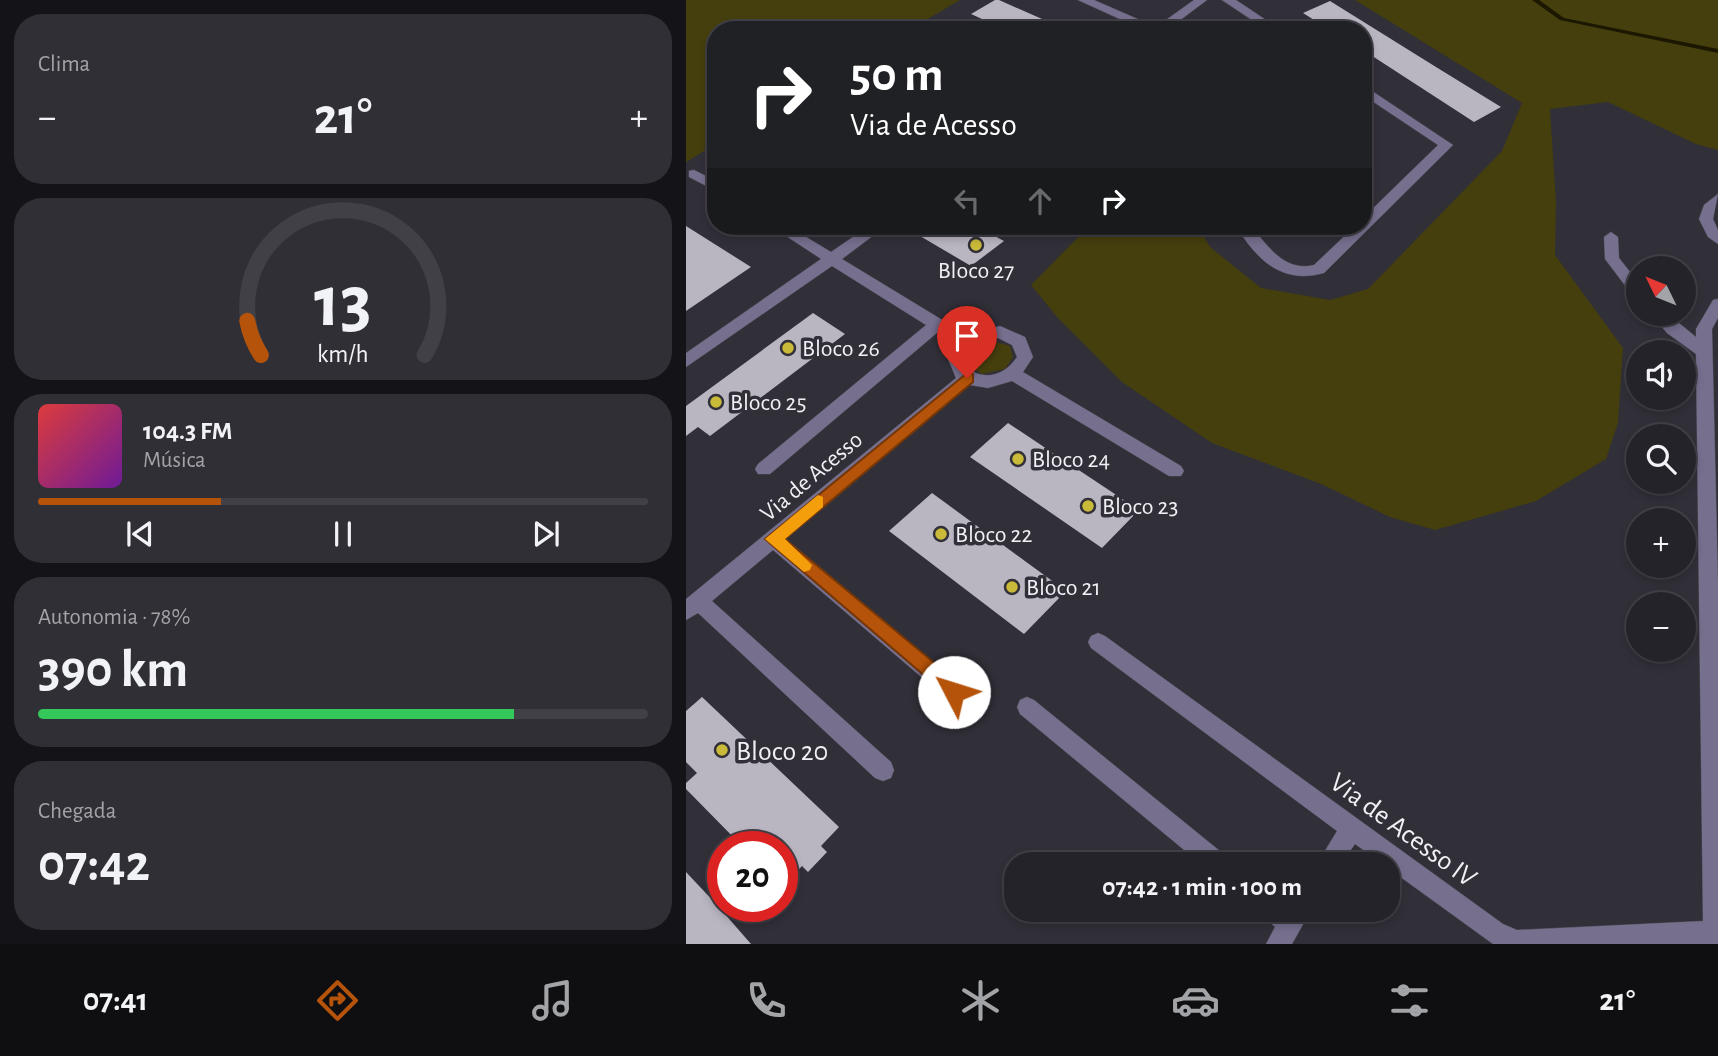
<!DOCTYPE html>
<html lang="pt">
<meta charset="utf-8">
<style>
body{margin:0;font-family:"Alegreya Sans",sans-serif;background:#312f36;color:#f1f3f6;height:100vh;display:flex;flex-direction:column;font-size:26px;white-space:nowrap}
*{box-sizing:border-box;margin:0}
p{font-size:23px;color:#a3a4a8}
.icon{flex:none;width:38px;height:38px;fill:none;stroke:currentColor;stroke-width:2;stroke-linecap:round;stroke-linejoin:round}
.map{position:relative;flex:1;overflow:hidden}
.drawer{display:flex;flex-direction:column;gap:14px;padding:14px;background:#141317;width:686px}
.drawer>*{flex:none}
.guide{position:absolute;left:21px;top:21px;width:665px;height:214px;border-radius:28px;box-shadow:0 4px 10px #0003,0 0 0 2px #424047;background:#202124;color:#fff;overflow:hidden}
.needle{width:46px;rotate:313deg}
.fabs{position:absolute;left:940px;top:256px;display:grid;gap:14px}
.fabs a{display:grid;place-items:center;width:70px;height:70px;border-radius:50%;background:#25232a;box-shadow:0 4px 10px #0003,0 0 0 2px #424047;font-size:35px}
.speed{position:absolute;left:21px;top:831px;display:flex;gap:14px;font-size:35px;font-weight:700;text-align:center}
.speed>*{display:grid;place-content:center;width:91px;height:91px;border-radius:50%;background:#25232a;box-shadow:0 4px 10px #0003,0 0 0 2px #424047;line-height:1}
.speed .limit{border:10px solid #d22;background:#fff;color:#111}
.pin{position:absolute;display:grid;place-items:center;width:60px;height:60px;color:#fff;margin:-72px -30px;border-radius:50% 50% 50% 0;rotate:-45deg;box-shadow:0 0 7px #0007}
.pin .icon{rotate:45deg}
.me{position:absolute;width:77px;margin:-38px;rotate:310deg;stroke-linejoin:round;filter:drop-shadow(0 0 5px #0008)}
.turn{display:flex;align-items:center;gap:24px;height:147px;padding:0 28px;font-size:32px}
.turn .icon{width:91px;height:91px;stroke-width:2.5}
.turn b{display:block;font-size:49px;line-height:60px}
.lanes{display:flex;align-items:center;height:66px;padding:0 28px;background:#0003;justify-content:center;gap:35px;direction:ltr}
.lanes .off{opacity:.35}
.big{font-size:52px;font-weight:600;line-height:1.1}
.drawer .card{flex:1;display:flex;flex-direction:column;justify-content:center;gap:10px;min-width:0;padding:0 24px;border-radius:28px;background:#312f36}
.drawer .dial{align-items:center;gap:0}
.dial svg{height:182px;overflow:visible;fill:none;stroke:#424047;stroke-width:7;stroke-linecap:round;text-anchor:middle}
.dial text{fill:#f1f3f6;stroke:none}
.song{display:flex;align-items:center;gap:21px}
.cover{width:84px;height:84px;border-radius:10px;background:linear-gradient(135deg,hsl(0 70% 55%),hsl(280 70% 35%))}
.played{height:7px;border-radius:4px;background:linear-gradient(90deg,#b45309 30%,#424047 30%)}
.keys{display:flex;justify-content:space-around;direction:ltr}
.heat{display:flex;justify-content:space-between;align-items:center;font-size:38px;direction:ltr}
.charge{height:10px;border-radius:5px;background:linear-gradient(90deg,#34c759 78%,#424047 0)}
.trip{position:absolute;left:318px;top:852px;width:396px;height:70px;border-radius:28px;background:#25232a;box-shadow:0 4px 10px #0003,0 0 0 2px #424047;font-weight:600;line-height:70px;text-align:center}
.tab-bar{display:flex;height:112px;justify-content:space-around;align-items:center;background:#0f0e11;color:#a3a4a8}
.tab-bar .icon{width:49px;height:49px}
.tab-bar .on{color:#b45309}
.tab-bar b{font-size:32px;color:#f1f3f6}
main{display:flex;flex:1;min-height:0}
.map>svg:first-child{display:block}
.green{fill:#453f0d}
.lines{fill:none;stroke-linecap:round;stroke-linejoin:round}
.stream{fill:#1b1700;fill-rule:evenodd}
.building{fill:#b9b6c2}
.minor-casing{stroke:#4c4a53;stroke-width:1}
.minor{fill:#766f8e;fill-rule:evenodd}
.route{fill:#b45309;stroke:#753606;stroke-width:2}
.slow{fill:#f59e0b}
.poi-dot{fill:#caba3a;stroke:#312f38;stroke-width:2.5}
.labels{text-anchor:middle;stroke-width:7;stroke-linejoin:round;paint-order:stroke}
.poi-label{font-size:24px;fill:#f1f0f6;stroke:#312f38;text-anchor:start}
.street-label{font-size:24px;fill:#f1f0f6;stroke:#312f38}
.near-poi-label{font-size:28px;fill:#f1f0f6;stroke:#312f38;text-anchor:start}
.near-street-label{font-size:28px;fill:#f1f0f6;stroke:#312f38}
</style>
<main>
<section class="drawer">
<div class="card"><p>Clima</p>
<div class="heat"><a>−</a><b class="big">21°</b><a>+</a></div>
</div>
<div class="card dial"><svg viewBox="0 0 100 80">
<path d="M14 69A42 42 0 1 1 86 69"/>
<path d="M14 69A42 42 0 0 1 8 54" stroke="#b45309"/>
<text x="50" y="56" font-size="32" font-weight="700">13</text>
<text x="50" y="72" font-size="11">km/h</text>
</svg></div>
<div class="card">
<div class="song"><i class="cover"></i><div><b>104.3 FM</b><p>Música</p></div></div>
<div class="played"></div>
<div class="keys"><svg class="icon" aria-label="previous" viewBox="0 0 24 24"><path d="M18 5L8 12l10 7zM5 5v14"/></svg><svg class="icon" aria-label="pause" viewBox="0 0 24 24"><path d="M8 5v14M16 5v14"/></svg><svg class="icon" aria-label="next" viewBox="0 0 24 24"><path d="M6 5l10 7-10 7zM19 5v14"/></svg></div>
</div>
<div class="card"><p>Autonomia · 78%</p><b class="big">390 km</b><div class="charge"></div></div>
<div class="card"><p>Chegada</p><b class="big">07:42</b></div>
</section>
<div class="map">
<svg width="1032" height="944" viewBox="0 0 1032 944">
<rect width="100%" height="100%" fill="#312f38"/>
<g class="green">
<polygon points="0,0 274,0 223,30 30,30 30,144 0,162"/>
<polygon points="669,0 1032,0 1032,150 1010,144 922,102 864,109 870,203 869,255 937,348 932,423 920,459 850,501 749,530 704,517 635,484 526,443 436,382 372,318 345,285 403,226 512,226 524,247 575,288 644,300 682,289 816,151 836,103"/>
<polygon points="303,340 324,346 327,357 319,369 296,374 285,367 282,359 288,347"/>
</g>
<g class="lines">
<polygon class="stream" points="846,0 853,0 878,18 1032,49 1032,53 874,20"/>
</g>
<g class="building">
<polygon points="309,0 313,0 381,30 320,30 285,14"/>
<polygon points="644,1 750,67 815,107 788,122 677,50 677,30 644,30 617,13"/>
<polygon points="0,226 65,267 0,311"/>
<polygon points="217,226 290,226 318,241 285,266"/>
<polygon points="127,313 159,334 24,436 12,427 0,436 0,406"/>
<polygon points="322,423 358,447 453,510 416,548 284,457"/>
<polygon points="246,493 380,591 338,634 203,531"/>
<polygon points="16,697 153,827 135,846 141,852 122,872 116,866 96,887 96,847 57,847 0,789 0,783 11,773 0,762 0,711"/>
<polygon points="0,872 31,905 65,944 0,944"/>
</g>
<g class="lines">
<defs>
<g id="minor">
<polygon points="392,0 408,0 470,27 508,0 521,0 481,30 458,30"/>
<polygon points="536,0 550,0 595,30 581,30"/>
<path d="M677 85 767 145 638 273C596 285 571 260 550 226H565C582 246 598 272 628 265L669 226H677V218L752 145 677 95Z"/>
<polygon points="8,170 30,181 30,191 3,177 3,171"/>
<polygon points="1032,194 1027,219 1032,230 1032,244 1022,237 1013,219 1018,205"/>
<path d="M85 226H102L145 252 183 226H200L156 259 281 335 314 326 339 337 347 357 337 372 495 466 498 471 495 476H483L326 381 302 388 284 385 100 539 275 685 278 692 275 699 268 702 261 699 87 550 26 601 205 762 208 770 205 778 197 781 189 778 12 613 0 620V599L270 378 262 359 270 344 252 332 84 474H72L69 469 72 464 240 325 146 266 0 367V353L135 259ZM312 338 326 345 331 357C319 375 300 381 282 369L278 359C285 344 297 339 312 338Z"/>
<polygon points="373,226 388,226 389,227 382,232"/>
<polygon points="925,232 932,237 933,258 952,282 952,297 947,296 919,259 918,237"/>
<polygon points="1032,299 1032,318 1026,329 1032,582 1032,944 807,944 702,868 702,864 697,864 669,844 655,864 631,864 651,831 405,648 402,642 405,636 412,633 419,636 817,924 831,930 1017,921 1010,354 981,333 964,313 981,313 1010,337 1010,329 1027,300"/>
<polygon points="341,697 348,700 540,856 543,864 515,864 334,714 331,707 334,700"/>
<polygon points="575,910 625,910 606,944 580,944 589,927 579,918"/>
</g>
</defs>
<use href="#minor" class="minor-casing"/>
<use href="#minor" class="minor"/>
</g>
<polygon class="route" points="281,373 287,374 287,382 99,539 275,685 278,692 275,698 268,701 79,539"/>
<polygon class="slow" points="132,495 137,497 137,507 99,539 126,565 124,570 118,572 79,539"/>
<g class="poi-dot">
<circle cx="290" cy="245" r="7"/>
<circle cx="102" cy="348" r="7"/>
<circle cx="30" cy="402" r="7"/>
<circle cx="332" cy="459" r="7"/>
<circle cx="402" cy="506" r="7"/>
<circle cx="255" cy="534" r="7"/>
<circle cx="326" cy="587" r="7"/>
<circle cx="36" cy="750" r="7"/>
</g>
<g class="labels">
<g class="poi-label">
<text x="290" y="278" text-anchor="middle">Bloco 27</text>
<text x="116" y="356">Bloco 26</text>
<text x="44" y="410">Bloco 25</text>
<text x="346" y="467">Bloco 24</text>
<text x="416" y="514">Bloco 23</text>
<text x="269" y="542">Bloco 22</text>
<text x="340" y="595">Bloco 21</text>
</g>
<g class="street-label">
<text transform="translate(125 476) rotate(-40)" y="8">Via de Acesso</text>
</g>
<g class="near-poi-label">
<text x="50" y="760">Bloco 20</text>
</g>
<g class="near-street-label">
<text transform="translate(718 829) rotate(36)" y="10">Via de Acesso IV</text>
</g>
</g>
</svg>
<div class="fabs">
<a><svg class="needle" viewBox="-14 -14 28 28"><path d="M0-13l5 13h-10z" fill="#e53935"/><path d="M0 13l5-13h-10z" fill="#a3a4a8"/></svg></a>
<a><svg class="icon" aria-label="sound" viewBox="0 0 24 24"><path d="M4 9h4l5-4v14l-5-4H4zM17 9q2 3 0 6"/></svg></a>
<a><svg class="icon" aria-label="search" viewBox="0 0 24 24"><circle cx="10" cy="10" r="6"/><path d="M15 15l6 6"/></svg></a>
<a>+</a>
<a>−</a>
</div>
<div class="speed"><div class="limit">20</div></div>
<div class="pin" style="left:281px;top:378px;background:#d93025"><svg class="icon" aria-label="arrive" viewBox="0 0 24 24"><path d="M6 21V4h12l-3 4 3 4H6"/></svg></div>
<svg class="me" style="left:268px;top:692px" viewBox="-20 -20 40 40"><circle r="19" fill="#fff"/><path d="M0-13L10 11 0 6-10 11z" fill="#b45309"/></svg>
<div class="trip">07:42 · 1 min · 100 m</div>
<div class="guide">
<div class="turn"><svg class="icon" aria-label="right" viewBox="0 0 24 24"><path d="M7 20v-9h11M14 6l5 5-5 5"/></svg><div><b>50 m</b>Via de Acesso</div></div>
<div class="lanes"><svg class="icon off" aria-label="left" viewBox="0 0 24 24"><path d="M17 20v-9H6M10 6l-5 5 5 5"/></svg><svg class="icon off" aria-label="ahead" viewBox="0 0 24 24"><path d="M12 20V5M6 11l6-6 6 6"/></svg><svg class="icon" aria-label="right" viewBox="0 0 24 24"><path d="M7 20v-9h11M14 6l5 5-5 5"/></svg></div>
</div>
</div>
</main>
<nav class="tab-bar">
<b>07:41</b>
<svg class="icon on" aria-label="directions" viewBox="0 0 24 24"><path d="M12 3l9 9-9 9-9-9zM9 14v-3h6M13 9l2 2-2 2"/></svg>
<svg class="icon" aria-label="music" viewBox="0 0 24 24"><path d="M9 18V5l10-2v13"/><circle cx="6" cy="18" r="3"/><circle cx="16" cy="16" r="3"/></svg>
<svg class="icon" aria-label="phone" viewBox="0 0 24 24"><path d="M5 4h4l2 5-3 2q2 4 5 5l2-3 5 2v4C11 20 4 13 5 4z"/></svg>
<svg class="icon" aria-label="climate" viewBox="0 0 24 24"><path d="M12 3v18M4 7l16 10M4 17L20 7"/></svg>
<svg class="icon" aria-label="car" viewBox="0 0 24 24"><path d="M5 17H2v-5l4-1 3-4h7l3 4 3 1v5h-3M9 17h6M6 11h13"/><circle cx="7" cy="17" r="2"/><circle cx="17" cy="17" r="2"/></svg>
<svg class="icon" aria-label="filters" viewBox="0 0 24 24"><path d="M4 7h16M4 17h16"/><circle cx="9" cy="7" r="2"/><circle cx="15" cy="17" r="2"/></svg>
<b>21°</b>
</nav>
